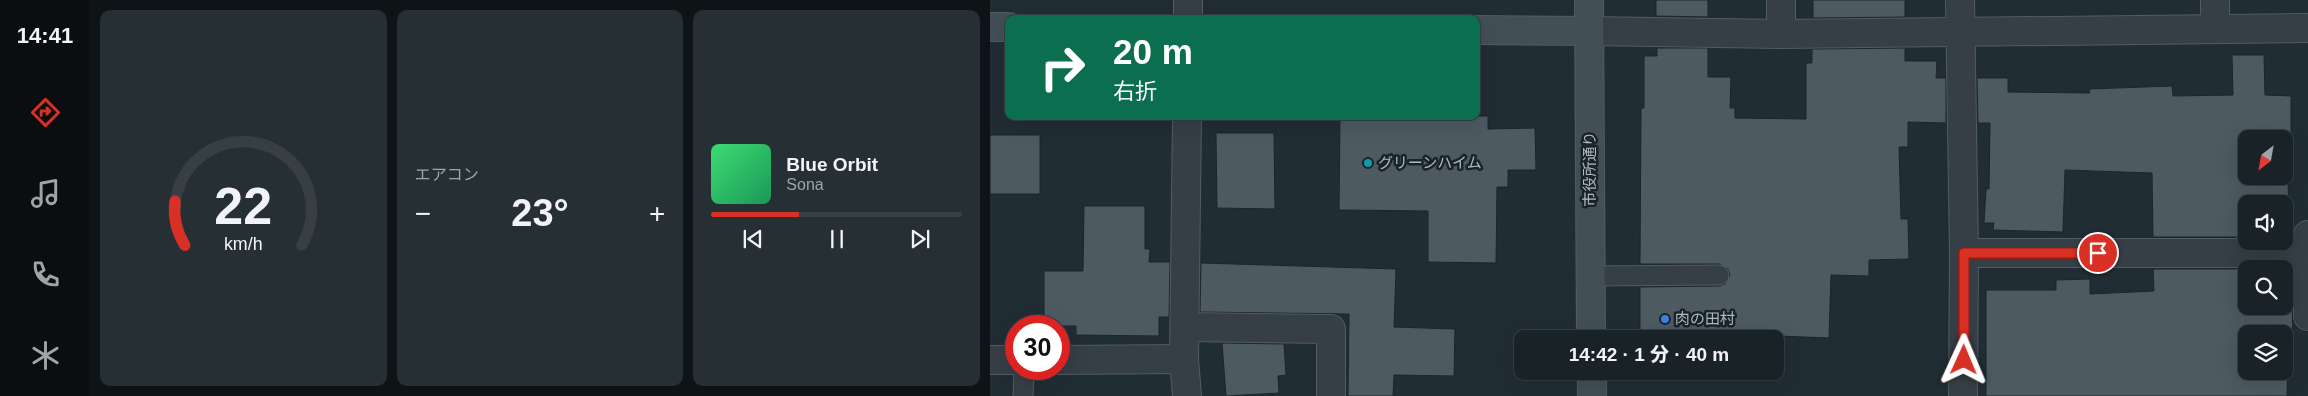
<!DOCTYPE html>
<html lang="ja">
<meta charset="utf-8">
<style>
body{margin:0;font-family:Arial,"Noto Sans JP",sans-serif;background:#262f33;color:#f1f3f6;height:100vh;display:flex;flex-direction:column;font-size:19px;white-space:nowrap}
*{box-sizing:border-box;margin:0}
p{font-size:16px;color:#9fa4a7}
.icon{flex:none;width:28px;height:28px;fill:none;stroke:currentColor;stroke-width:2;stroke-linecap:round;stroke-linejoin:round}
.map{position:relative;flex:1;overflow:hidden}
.details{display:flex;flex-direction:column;gap:10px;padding:10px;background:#0e1315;width:900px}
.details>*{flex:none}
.guide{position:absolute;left:15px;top:15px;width:475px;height:105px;border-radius:10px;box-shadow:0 5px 20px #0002,0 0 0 1px #373f44;background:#0b6e4f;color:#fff;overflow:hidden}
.needle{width:32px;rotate:211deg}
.controls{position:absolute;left:1248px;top:130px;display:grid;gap:10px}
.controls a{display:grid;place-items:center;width:55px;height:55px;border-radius:10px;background:#192227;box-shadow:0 5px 20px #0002,0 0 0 1px #373f44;font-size:25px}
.speed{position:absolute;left:15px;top:315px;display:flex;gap:10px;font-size:25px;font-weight:700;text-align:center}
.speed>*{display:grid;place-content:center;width:65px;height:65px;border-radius:50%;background:#192227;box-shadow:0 5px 20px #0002,0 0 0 1px #373f44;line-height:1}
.speed .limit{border:8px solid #d22;background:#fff;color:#111}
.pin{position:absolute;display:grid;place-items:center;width:42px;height:42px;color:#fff;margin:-21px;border:2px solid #fff;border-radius:50%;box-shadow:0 1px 5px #0007}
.me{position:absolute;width:55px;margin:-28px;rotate:1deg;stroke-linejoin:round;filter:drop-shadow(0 0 4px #0008)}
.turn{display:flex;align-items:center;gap:18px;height:105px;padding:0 25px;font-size:22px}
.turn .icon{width:65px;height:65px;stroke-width:2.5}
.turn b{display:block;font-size:35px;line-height:42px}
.big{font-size:38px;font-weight:800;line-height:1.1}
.details .tile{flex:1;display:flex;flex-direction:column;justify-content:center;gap:8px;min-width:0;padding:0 18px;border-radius:10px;background:#262f33}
.details .dial{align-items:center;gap:0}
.dial svg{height:130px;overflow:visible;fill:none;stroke:#373f44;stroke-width:7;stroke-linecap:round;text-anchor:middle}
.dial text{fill:#f1f3f6;stroke:none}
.song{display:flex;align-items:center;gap:15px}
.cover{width:60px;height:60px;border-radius:8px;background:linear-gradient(135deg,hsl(140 70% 55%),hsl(150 70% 35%))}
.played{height:5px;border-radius:2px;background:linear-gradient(90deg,#d93025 35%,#373f44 35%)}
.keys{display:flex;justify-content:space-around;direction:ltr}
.heat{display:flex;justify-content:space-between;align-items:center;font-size:28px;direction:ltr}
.details .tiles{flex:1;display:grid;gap:10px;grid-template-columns:repeat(3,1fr)}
.trip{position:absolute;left:524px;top:330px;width:270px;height:50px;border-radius:10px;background:#192227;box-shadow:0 5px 20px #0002,0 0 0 1px #373f44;font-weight:800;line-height:50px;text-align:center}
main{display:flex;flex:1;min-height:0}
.tabs{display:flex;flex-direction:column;width:90px;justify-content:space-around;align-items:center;background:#0a0e10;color:#9fa4a7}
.tabs .icon{width:35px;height:35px}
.tabs .current{color:#d93025}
.tabs b{font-size:22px;color:#f1f3f6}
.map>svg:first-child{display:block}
.building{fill:#4d5a62;stroke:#1c252b;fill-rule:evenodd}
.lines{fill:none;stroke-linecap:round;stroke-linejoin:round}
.lane-casing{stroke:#525c63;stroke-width:21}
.street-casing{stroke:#525c63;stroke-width:30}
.secondary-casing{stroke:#525c63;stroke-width:30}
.lane{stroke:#353f45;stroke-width:19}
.street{stroke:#353f45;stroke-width:28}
.secondary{stroke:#434f57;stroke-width:28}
.route-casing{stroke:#8d1f18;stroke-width:12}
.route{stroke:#d93025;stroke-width:9}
.culture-dot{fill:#0f9aa8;stroke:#1a2329;stroke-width:2}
.shop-dot{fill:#3f7fe0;stroke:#1a2329;stroke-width:2}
.labels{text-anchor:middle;stroke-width:5;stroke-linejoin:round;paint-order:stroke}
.poi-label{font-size:15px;fill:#afbac2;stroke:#1a2329;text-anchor:start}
.street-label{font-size:15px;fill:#afbac2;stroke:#1a2329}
</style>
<main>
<nav class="tabs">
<b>14:41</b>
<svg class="icon current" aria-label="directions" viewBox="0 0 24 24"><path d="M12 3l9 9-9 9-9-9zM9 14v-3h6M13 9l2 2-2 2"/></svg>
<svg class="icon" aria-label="music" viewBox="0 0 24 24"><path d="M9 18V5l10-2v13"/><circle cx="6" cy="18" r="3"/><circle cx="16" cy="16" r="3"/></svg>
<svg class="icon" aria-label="phone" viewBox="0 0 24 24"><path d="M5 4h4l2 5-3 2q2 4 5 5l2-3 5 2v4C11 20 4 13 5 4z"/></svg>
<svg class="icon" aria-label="climate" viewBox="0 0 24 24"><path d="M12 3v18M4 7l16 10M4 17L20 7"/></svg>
</nav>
<section class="details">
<div class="tiles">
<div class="tile dial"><svg viewBox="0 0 100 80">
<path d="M14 69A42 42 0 1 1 86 69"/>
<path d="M14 69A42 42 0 0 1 8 42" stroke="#d93025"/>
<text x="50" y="56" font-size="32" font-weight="700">22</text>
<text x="50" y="72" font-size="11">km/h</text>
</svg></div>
<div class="tile"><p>エアコン</p>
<div class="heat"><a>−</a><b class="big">23°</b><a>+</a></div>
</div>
<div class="tile">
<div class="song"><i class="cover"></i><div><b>Blue Orbit</b><p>Sona</p></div></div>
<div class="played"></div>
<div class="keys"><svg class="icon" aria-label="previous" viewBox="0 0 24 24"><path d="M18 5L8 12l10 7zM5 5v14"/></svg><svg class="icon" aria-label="pause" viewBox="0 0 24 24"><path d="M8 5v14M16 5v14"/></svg><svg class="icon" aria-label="next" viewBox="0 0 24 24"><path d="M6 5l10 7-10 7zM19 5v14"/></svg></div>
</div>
</div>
</section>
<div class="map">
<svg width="1318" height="396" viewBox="0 0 1318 396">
<rect width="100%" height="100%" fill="#212d34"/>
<g class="building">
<polygon points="666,0 718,0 718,17 666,16"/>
<polygon points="823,0 915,0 915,17 823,18"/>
<polygon points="667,48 718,48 718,77 741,77 740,108 745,108 745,118 816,119 816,63 822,63 822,49 915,48 915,61 947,61 946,78 956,78 956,123 918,122 918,147 909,147 911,219 918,219 919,259 879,260 879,276 841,275 839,338 734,334 734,339 650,339 650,287 729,286 735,284 740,275 738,269 729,264 650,264 651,108 654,108 654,56 667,56"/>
<path d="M1242 55H1274L1275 95 1301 96V140H1297L1299 220H1294V204H1256V221H1249L1250 237H1163L1162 173 1075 170 1073 232 1003 230 1004 223H994L996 189H999L1000 123H988L987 78H1018V92L1100 93 1099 89 1182 86 1183 96 1243 95ZM1256 139H1294V176H1256Z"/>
<polygon points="350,116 498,116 498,129 545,128 546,170 518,170 518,187 507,187 506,263 438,262 438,211 349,210"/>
<polygon points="226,133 284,133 285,209 227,208"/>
<rect x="0" y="135" width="50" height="59"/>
<polygon points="94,206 155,206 155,249 160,249 159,262 180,262 179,317 169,317 169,336 86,335 86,326 54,326 54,271 93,271"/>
<polygon points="211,263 406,269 404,327 465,329 464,376 404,375 403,396 358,396 359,314 210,312"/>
<path d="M1163 269H1252L1253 283 1256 284V306H1294V285H1302L1303 348H1298L1297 396H996V290H1066V280L1100 279V294L1164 291ZM1256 334H1294V371H1256Z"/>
<polygon points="232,343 294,344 296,375 288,376 289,393 236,396"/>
</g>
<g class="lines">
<defs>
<g id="lane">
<polyline points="601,276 729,275"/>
<polyline points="33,396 34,369"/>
</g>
<g id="street">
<polyline points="198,0 198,19"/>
<polyline points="970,0 974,253 973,396"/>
<polyline points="1225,0 1225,29"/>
<polyline points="599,31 791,34 1318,28"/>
<polyline points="791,34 791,0"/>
<polyline points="1318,235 1318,316"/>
<polyline points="974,253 1317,253"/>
<polyline points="196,327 341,329 341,396"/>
<polyline points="0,360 26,360"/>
<polyline points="69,360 194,359"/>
<polyline points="197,396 194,359 197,116"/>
</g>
<g id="secondary">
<polyline points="599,0 601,339"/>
<polyline points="0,27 19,27"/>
<polyline points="486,30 599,31"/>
<polyline points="602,371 602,396"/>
</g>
</defs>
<use href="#lane" class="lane-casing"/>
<use href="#street" class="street-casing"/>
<use href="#secondary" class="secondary-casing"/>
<use href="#lane" class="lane"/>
<use href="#street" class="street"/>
<use href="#secondary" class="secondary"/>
</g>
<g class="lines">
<defs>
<polyline id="route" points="974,360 974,253 1108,253"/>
</defs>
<use href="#route" class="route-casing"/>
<use href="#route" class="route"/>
</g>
<circle class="culture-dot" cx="378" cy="163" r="5"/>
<circle class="shop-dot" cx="675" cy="319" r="5"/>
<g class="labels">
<g class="poi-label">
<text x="388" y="168">グリーンハイム</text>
<text x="685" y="324">肉の田村</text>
</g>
<g class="street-label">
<text transform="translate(600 169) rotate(-90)" y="5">市役所通り</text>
</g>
</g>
</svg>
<div class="controls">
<a><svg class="needle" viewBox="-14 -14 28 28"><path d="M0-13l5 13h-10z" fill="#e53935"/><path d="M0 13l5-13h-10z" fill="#9fa4a7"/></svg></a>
<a><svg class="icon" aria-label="sound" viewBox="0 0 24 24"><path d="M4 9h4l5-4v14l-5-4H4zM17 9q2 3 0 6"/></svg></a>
<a><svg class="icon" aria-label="search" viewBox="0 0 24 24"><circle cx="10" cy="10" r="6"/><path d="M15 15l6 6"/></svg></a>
<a><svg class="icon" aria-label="layers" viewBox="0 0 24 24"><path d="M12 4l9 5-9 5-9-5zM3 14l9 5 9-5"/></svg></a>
</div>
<div class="speed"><div class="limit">30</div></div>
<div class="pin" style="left:1108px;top:253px;background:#d93025"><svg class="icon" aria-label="arrive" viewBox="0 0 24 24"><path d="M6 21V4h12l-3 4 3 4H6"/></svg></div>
<svg class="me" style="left:974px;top:360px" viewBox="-20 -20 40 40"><path d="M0-17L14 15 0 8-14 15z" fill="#d93025" stroke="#fff" stroke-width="4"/></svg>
<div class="trip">14:42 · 1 分 · 40 m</div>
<div class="guide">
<div class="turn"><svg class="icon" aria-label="right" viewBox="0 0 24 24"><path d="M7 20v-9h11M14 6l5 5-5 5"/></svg><div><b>20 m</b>右折</div></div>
</div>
</div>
</main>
